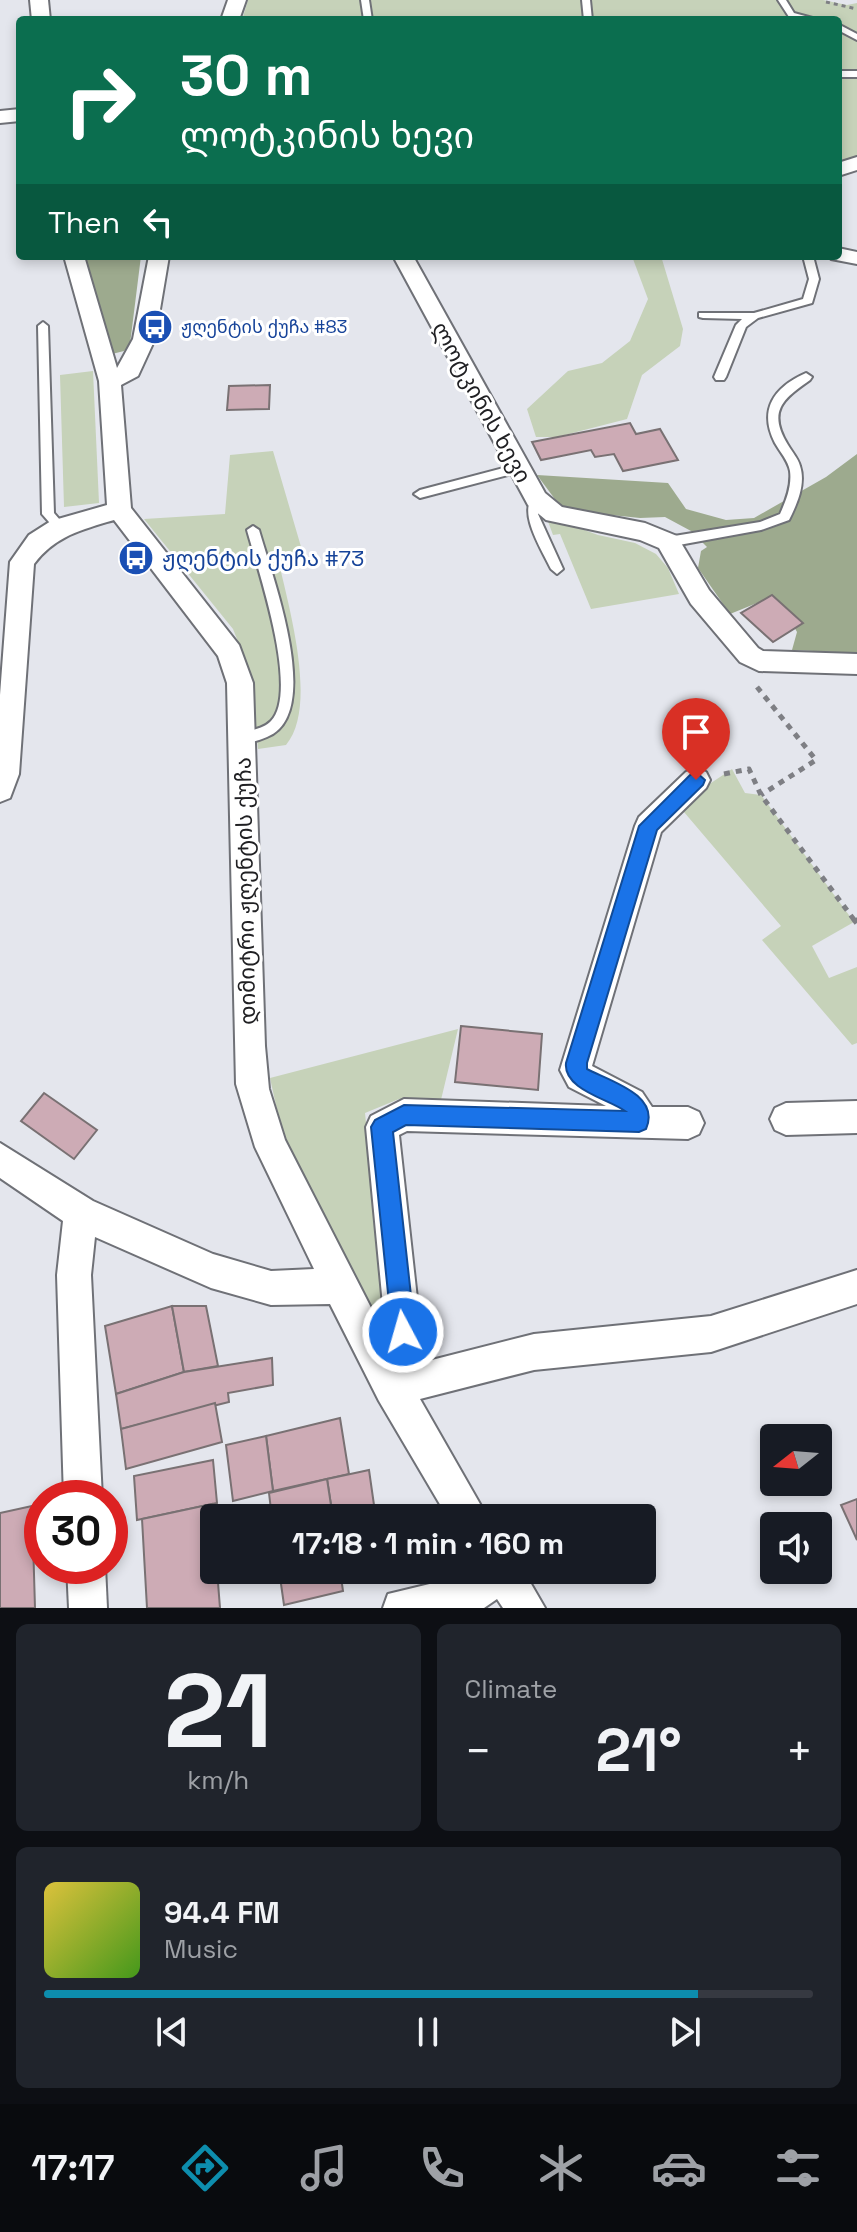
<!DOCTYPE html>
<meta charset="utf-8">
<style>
body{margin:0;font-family:"Space Grotesk","Noto Sans Georgian",sans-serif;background:#20242c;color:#f1f3f6;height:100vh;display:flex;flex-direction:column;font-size:30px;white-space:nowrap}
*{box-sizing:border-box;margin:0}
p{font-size:26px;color:#9ea1a6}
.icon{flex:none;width:44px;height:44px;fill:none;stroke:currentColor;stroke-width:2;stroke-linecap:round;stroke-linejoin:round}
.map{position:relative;height:1608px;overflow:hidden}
.details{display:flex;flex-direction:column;gap:16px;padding:16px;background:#0d0f14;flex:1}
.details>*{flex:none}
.guide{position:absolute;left:16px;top:16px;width:826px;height:244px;border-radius:8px;box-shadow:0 4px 12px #0003;background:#0b6e4f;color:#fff;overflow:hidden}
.needle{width:52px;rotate:253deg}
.buttons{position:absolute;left:760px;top:1424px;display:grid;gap:16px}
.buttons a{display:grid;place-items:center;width:72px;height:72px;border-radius:8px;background:#171b24;box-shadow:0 4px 12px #0003;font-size:40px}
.speed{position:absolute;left:24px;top:1480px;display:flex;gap:16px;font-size:40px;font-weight:700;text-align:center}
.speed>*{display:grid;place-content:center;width:104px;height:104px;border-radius:50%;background:#171b24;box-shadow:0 4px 12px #0003;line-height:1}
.speed .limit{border:12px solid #d22;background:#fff;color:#111}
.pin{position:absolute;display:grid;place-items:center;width:68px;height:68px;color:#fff;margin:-82px -34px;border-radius:50% 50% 50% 0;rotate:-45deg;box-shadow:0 0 8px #0007}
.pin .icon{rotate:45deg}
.me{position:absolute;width:88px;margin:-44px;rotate:354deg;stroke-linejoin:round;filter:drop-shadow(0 0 6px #0008)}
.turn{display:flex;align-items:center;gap:28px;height:168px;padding:0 32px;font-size:36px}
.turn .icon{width:104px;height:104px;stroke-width:2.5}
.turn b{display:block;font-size:56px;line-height:68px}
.then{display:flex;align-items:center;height:76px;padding:0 32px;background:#0003;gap:16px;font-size:30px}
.big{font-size:60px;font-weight:700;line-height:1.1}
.details .tile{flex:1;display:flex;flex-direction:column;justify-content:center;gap:12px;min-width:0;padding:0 28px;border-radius:12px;background:#20242c}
.details .dial{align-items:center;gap:0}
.dial b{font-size:104px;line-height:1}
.song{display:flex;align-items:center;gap:24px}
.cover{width:96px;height:96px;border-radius:12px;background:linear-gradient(135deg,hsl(50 70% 55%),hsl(100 70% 35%))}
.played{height:8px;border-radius:4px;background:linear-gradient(90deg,#0d8dad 85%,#363941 85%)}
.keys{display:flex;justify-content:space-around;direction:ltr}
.heat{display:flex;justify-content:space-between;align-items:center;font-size:44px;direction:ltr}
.details .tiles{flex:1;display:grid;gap:16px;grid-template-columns:1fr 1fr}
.tile:last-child{grid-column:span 2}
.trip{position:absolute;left:200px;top:1504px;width:456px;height:80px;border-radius:8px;background:#171b24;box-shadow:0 4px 12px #0003;font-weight:700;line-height:80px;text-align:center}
.dock{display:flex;height:128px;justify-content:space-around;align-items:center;background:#090b0e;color:#9ea1a6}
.dock .icon{width:56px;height:56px}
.dock .active{color:#0d8dad}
.dock b{font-size:36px;color:#f1f3f6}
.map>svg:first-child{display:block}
.green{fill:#c6d2b9}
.forest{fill:#9daa8e}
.building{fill:#cdabb5;stroke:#797173;stroke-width:2}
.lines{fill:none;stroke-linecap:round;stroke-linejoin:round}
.lane-casing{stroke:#6f7177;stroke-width:4}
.street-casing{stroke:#6f7177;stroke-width:4}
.path-far2{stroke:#7e7f84;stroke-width:3;stroke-dasharray:4 4;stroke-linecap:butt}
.path-far1{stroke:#7e7f84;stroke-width:5;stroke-dasharray:6 6;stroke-linecap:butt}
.path{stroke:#7e7f84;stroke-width:6;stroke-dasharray:7 7;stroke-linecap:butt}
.lane{fill:#fff;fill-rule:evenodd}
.street{fill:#fff;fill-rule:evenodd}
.route{fill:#1a73e8;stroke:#114b97;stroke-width:2}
.labels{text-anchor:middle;stroke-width:6;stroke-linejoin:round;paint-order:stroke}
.far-transit-label{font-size:18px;fill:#164399;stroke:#fff;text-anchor:start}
.street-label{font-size:22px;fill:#202023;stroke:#fff}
.transit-label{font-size:22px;fill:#164399;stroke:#fff;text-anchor:start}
</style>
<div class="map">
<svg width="857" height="1608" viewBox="0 0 857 1608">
<rect width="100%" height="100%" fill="#e4e6ed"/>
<g class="green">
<polygon points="248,0 823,0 847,5 857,3 857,158 838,167 838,20 242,20"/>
<polygon points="637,256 661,256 683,329 680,346 642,375 627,419 557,437 536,437 527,409 568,371 602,363 630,341 648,299 633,259"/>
<polygon points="93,371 99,503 64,507 60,375"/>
<path d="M273 451 304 557 279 563C289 608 318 707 286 745L258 749 251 674 233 629 144 519 225 514 230 455Z"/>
<polygon points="546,516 598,535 635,543 656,554 668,568 679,594 591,609 560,534 553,535"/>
<polygon points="732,769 745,793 761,795 854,922 812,946 829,978 857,967 857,1043 852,1045 762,940 781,926 678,805"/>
<polygon points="458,1029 440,1104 399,1099 365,1113 388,1338 379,1340 286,1151 270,1078"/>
</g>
<g class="forest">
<polygon points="85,256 141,256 130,344 124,351 112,354"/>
<polygon points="857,454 857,653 792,650 797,632 779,601 762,601 730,614 698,568 701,551 707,547 691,531 665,517 640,518 563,510 537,475 668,483 686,509 726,520 754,518 826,477"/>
</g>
<g class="building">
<polygon points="270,385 269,409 227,410 229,386"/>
<polygon points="630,423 636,434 660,429 678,460 623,471 614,454 595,457 591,450 541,460 532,442"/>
<polygon points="772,595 803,623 773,642 741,613"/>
<polygon points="461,1026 542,1034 538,1090 455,1082"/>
<polygon points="44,1093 97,1130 74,1159 21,1121"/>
<polygon points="172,1306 184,1372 116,1394 105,1326"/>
<polygon points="172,1306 206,1306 218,1366 184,1372"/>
<polygon points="272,1358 273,1385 228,1393 229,1402 121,1429 116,1394 184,1372"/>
<polygon points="215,1403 222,1442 126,1469 121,1429"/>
<polygon points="340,1418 349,1474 273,1491 266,1436"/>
<polygon points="266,1436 273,1491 233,1501 226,1445"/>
<polygon points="213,1460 217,1503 137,1520 134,1476"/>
<polygon points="369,1470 375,1512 333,1518 327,1479"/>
<polygon points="327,1479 333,1518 272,1518 269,1493"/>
<polygon points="857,1499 857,1540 841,1505"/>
<polygon points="212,1504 214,1570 217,1570 220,1608 147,1608 142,1519"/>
<polygon points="32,1506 35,1608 0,1608 0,1513"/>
<polygon points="279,1570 340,1570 343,1591 284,1605"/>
</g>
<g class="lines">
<defs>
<g id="lane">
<polygon points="361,0 369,0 372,20 364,20"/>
<polygon points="582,0 590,0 592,20 584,20"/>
<polygon points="778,0 786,0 794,13 820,20 791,20"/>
<polygon points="838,24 857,34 857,40 838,30"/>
<rect x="838" y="71" width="19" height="6"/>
<polygon points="803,256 813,256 819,279 812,303 758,318 746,327 726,377 724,380 716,380 714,377 736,325 742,319 703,318 699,317 699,313 754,313 803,299 809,279"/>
<polygon points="43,322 48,326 54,513 66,527 60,531 56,530 42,514 38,326"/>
<path d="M806 373 812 377 810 380C783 399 767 411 788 445 792 452 798 458 800 466 806 484 797 504 789 520L761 530 668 547 664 545 662 542 668 537 760 522 780 514C786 501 792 486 790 471 788 460 780 452 775 443 758 410 774 387 806 373Z"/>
<polygon points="519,464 525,468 523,471 420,498 414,494 420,490"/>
<path d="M536 495 542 499 538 514 563 569 557 574 551 569C542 550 515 508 536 495Z"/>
<path d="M253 526 259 530C271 573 325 714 267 737 258 741 247 744 237 742L235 738 237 734C249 730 262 730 271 721 300 691 257 567 247 530Z"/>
</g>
<g id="street">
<polygon points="30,0 48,0 50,20 32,20"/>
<polygon points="228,0 246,0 239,20 221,20"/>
<polygon points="20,109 20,121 0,123 0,111"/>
<polygon points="857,157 857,170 838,176 838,163"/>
<polygon points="838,248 857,252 857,264 831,259 829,256 838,256"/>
<path d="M64 256H84L117 368 133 339 149 256H169L155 339 138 376 121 385 131 508 239 645 253 683 265 1046 269 1089 285 1140 386 1337 366 1127 371 1116 404 1099 606 1106 569 1087 560 1070 635 826 639 817 686 772 696 768 706 772 710 780 706 788 661 832 592 1066 642 1092 652 1107H688L699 1112 704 1123 699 1134 688 1139 407 1131 399 1135 424 1362 534 1334 711 1316 857 1270V1304L711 1352 534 1370 420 1399 488 1518H448L379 1401 330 1304 271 1305 211 1288 95 1237 91 1275 102 1498H64L57 1275 63 1221 0 1178V1143L93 1201 213 1254 271 1271 314 1269 255 1147 236 1084 227 683 218 656 114 520C81 530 55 536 34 564L19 774 10 798 0 802V695L10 562 29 535 51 521 107 505 99 381Z"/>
<polygon points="393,256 413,256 545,493 562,507 645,523 677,536 709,590 758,648 763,651 857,654 857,674 759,671 740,662 691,604 659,548 640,540 546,520 528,505"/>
<polygon points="857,1101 857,1133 786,1135 775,1130 770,1119 775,1108 786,1103"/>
<polygon points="67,1566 105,1566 107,1608 69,1608"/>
<polygon points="472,1570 523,1570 545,1608 503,1608 497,1599 484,1608 383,1608 388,1594 467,1575"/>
</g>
</defs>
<use href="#lane" class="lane-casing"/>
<use href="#street" class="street-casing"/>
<polyline class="path-far2" points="826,2 857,9"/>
<g class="path-far1">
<polyline points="757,687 816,760 761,795"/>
<polyline points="724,774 749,769 761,795 855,921"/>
</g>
<polyline class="path" points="854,919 857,923"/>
<use href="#lane" class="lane"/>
<use href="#street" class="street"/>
</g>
<path class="route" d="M696 772 705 780 703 785 657 830 587 1063V1069C610 1081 661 1095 646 1129L639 1132 406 1125 393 1132 415 1332 411 1340 403 1344 395 1340 392 1332 371 1127 375 1120 404 1105 625 1111C608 1099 563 1089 566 1063L639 826 690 775Z"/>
<defs>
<symbol id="bus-disc" viewBox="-11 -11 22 22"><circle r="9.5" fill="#1a4fb4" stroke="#fff"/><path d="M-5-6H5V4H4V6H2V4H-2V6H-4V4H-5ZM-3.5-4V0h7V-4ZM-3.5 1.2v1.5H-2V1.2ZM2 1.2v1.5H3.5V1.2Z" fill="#fff"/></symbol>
</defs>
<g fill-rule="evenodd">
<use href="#bus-disc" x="135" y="307" width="40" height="40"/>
<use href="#bus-disc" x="116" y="538" width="40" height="40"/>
</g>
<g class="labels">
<g class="far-transit-label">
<text x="181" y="333">ჟღენტის ქუჩა #83</text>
</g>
<g class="street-label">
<text transform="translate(482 402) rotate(61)" y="8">ლოტკინის ხევი</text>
<text transform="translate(245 891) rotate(-91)" y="8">დიმიტრი ჟღენტის ქუჩა</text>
</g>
<g class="transit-label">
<text x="162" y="566">ჟღენტის ქუჩა #73</text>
</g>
</g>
</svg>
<div class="buttons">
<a><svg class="needle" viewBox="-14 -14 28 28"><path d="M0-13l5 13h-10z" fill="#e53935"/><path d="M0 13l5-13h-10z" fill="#9ea1a6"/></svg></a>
<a><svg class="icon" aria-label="sound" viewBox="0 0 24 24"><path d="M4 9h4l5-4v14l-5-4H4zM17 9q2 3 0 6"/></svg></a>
</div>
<div class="speed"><div class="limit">30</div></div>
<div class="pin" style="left:696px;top:780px;background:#d93025"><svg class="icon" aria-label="arrive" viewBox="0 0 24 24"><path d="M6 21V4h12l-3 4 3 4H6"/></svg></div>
<svg class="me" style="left:403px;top:1332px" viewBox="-20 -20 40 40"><circle r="17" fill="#1a73e8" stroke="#fff" stroke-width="3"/><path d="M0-11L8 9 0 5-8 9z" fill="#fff"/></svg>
<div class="trip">17:18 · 1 min · 160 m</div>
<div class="guide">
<div class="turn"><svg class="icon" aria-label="right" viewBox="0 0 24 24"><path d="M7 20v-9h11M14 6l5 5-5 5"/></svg><div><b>30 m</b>ლოტკინის ხევი</div></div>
<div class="then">Then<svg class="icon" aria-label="left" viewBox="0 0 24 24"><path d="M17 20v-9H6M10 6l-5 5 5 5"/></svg></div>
</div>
</div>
<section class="details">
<div class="tiles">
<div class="tile dial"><b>21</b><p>km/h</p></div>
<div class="tile"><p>Climate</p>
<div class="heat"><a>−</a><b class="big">21°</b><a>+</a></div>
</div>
<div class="tile">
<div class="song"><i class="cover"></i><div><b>94.4 FM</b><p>Music</p></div></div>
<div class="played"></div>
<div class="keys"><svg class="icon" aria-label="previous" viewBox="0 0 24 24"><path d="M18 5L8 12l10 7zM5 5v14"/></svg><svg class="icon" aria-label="pause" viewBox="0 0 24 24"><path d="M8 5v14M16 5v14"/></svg><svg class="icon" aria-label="next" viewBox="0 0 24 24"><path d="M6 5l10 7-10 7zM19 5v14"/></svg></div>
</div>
</div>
</section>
<nav class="dock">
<b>17:17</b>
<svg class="icon active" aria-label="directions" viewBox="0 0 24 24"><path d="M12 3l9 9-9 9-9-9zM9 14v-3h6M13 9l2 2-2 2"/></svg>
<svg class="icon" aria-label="music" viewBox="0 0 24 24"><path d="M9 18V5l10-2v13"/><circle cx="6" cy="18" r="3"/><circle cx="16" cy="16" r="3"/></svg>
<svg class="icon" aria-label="phone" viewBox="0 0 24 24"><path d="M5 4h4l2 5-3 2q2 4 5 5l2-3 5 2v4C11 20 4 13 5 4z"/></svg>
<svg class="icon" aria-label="climate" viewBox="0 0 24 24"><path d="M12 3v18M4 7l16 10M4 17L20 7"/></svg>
<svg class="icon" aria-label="car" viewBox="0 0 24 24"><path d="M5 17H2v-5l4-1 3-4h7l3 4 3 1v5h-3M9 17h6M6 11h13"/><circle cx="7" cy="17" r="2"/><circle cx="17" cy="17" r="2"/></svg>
<svg class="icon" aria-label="filters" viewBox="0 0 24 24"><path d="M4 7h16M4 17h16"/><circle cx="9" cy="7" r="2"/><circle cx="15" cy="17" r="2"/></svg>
</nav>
